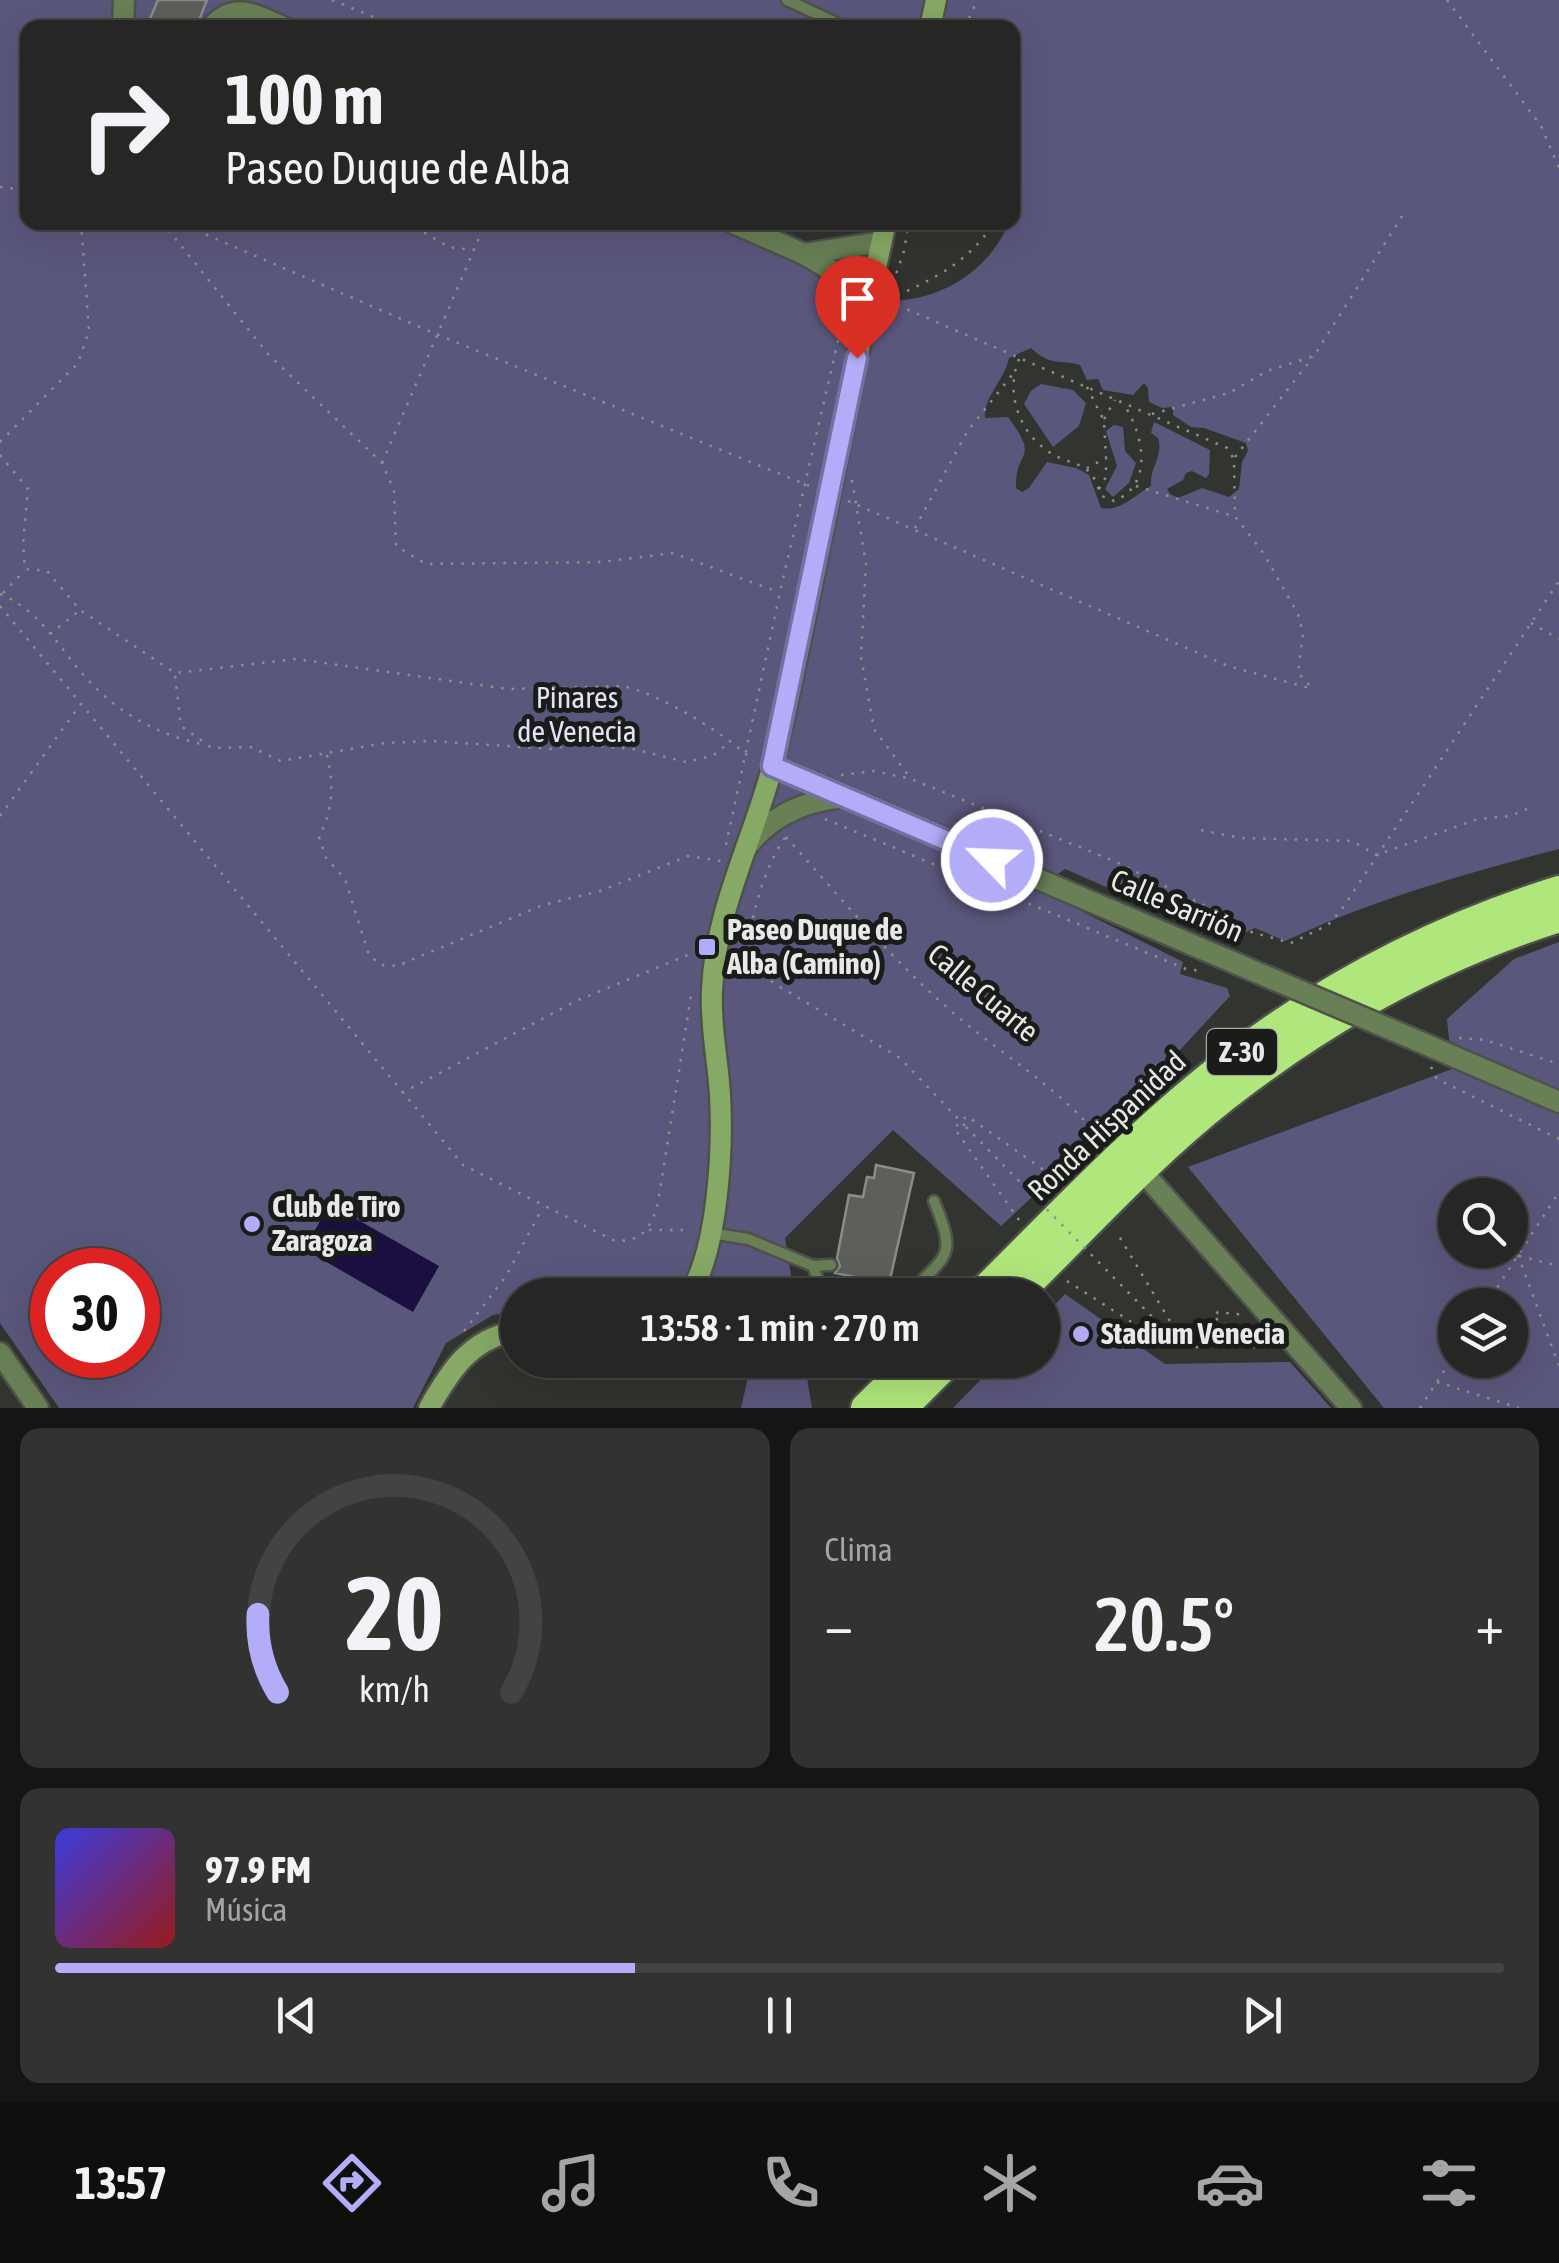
<!DOCTYPE html>
<html lang="es">
<meta charset="utf-8">
<style>
body{margin:0;font-family:"Asap Condensed",sans-serif;background:#323331;color:#f1f3f6;height:100vh;display:flex;flex-direction:column;font-size:38px;white-space:nowrap}
*{box-sizing:border-box;margin:0}
p{font-size:32px;color:#a4a5a6}
.icon{flex:none;width:55px;height:55px;fill:none;stroke:currentColor;stroke-width:2;stroke-linecap:round;stroke-linejoin:round}
.map{position:relative;height:1408px;overflow:hidden}
.panel{display:flex;flex-direction:column;gap:20px;padding:20px;background:#151514;flex:1}
.panel>*{flex:none}
.hud{position:absolute;left:20px;top:20px;width:1000px;height:210px;border-radius:20px;box-shadow:0 10px 40px #0002,0 0 0 2px #424441;background:#262724;color:#f1f3f6;overflow:hidden}
.fabs{position:absolute;left:1438px;top:1178px;display:grid;gap:20px}
.fabs a{display:grid;place-items:center;width:90px;height:90px;border-radius:50%;background:#262724;box-shadow:0 10px 40px #0002,0 0 0 2px #424441;font-size:50px}
.speed{position:absolute;left:30px;top:1248px;display:flex;gap:20px;font-size:50px;font-weight:700;text-align:center}
.speed>*{display:grid;place-content:center;width:130px;height:130px;border-radius:50%;background:#262724;box-shadow:0 10px 40px #0002,0 0 0 2px #424441;line-height:1}
.speed .limit{border:15px solid #d22;background:#fff;color:#111}
.pin{position:absolute;display:grid;place-items:center;width:85px;height:85px;color:#fff;margin:-102px -42px;border-radius:50% 50% 50% 0;rotate:-45deg;box-shadow:0 0 10px #0007}
.pin .icon{rotate:45deg}
.me{position:absolute;width:110px;margin:-55px;rotate:294deg;stroke-linejoin:round;filter:drop-shadow(0 0 8px #0008)}
.turn{display:flex;align-items:center;gap:35px;height:210px;padding:0 40px;font-size:45px}
.turn .icon{width:130px;height:130px;stroke-width:2.5}
.turn b{display:block;font-size:70px;line-height:85px}
.big{font-size:75px;font-weight:600;line-height:1.1}
.panel .widget{flex:1;display:flex;flex-direction:column;justify-content:center;gap:15px;min-width:0;padding:0 35px;border-radius:20px;background:#323331}
.panel .dial{align-items:center;gap:0}
.dial svg{height:260px;overflow:visible;fill:none;stroke:#424441;stroke-width:7;stroke-linecap:round;text-anchor:middle}
.dial text{fill:#f1f3f6;stroke:none}
.song{display:flex;align-items:center;gap:30px}
.cover{width:120px;height:120px;border-radius:15px;background:linear-gradient(135deg,hsl(240 70% 55%),hsl(0 70% 35%))}
.played{height:10px;border-radius:5px;background:linear-gradient(90deg,#b3adf9 40%,#424441 40%)}
.keys{display:flex;justify-content:space-around;direction:ltr}
.heat{display:flex;justify-content:space-between;align-items:center;font-size:55px;direction:ltr}
.panel .tiles{flex:1;display:grid;gap:20px;grid-template-columns:1fr 1fr}
.widget:last-child{grid-column:span 2}
.trip{position:absolute;left:500px;top:1278px;width:560px;height:100px;border-radius:50px;background:#262724;box-shadow:0 10px 40px #0002,0 0 0 2px #424441;font-weight:600;line-height:100px;text-align:center}
.dock{display:flex;height:160px;justify-content:space-around;align-items:center;background:#0f100e;color:#a4a5a6}
.dock .icon{width:70px;height:70px}
.dock .selected{color:#b3adf9}
.dock b{font-size:45px;color:#f1f3f6}
.map>svg:first-child{display:block}
.green{fill:#5a577c;fill-rule:evenodd}
.water{fill:#1a0f40}
.building{fill:#5d5f5b;stroke:#898c87;stroke-width:2.5}
.lines{fill:none;stroke-linecap:round;stroke-linejoin:round}
.lane-casing{stroke:#4f514d;stroke-width:15}
.street-casing{stroke:#4f514d;stroke-width:25}
.secondary-casing{stroke:#4f514d;stroke-width:25}
.highway-casing{stroke:#4f514d;stroke-width:35}
.path{stroke:#8e908c;stroke-width:2.5;stroke-dasharray:2.5 8;stroke-linecap:butt}
.lane{stroke:#697f55;stroke-width:10}
.street{stroke:#697f55;stroke-width:20}
.secondary{stroke:#86a966;stroke-width:20}
.highway{stroke:#b0e77c;stroke-width:30}
.street-bridge-casing{stroke:#4f514d;stroke-width:25;stroke-linecap:butt}
.path-bridge{stroke:#8e908c;stroke-width:2.5;stroke-dasharray:2.5 8;stroke-linecap:butt}
.street-bridge{stroke:#697f55;stroke-width:20}
.route-casing{stroke:#7470a2;stroke-width:25}
.route{stroke:#b3adf9;stroke-width:18}
.poi-dot{fill:#b3adf9;stroke:#1a1c1a;stroke-width:4}
.labels{text-anchor:middle;stroke-width:10;stroke-linejoin:round;paint-order:stroke}
.shield{fill:#1a1c1a;stroke:#aaaca9;stroke-width:2.5}
.shield-label{font-size:28px;font-weight:bold;fill:#e7e9e6}
.park-label{font-size:30px;fill:#e3e2f4;stroke:#1a1c1a}
.street-label{font-size:30px;fill:#e7e9e6;stroke:#1a1c1a}
.poi-label{font-size:30px;font-weight:bold;fill:#e7e9e6;stroke:#1a1c1a;text-anchor:start}
</style>
<div class="map">
<svg width="1559" height="1408" viewBox="0 0 1559 1408">
<rect width="100%" height="100%" fill="#323430"/>
<g class="green">
<path d="M0 0H1559V849C1467 873 1372 900 1285 941L1255 928 1231 939 1211 933 1065 869 1049 880V895L1183 962 1180 974 1227 988 1230 996 1115 1120 1001 1226 893 1130 785 1238 794 1295H518L517 1311 493 1315 446 1343 413 1408H59L0 1323ZM28 28H1012V153L1017 173 1012 222 1009 223C966 323 818 330 780 223L28 222ZM1031 348C1051 367 1059 359 1080 365L1087 380 1098 379 1103 390 1133 395 1144 383 1148 388 1149 402 1162 408 1173 407V415L1191 427 1204 428 1246 443 1248 451 1242 462 1239 489 1229 497 1202 488 1178 498 1170 494 1167 489 1183 480 1186 473 1192 471 1206 478 1209 474 1210 450 1154 422 1151 433 1158 438C1164 456 1149 468 1151 486 1135 495 1120 512 1101 508L1089 475 1076 468 1047 462 1029 488 1022 492 1016 488C1015 447 1041 462 1008 417L985 418C983 398 1004 381 1009 358ZM52 1270H138V1355H52Z"/>
<polygon points="1041,384 1073,390 1086,403 1079,426 1053,447 1024,404 1031,391"/>
<polygon points="1114,425 1123,427 1125,451 1136,463 1129,483 1113,497 1105,489 1117,466 1106,431"/>
<path d="M1559 942V1408H1384L1188 1167 1452 1069 1447 1019 1514 959ZM1455 1195H1510V1250H1455ZM1455 1305H1510V1360H1455Z"/>
<polygon points="1065,1294 1165,1364 1290,1362 1331,1408 953,1408 1000,1360 1042,1360 1043,1317"/>
<polygon points="752,1360 804,1360 812,1408 741,1408"/>
</g>
<polygon class="water" points="330,1204 439,1266 413,1312 304,1249"/>
<g class="building">
<polygon points="158,0 207,0 196,28 146,28"/>
<polygon points="876,1165 914,1173 889,1284 835,1273 840,1266 837,1258 849,1195 863,1197 867,1177 874,1178"/>
</g>
<g class="lines">
<defs>
<g id="lane">
<polyline points="787,0 847,28"/>
<polyline points="711,1233 748,1239 813,1266 831,1265"/>
<polyline points="813,1266 823,1295"/>
<path d="M908 1295C948 1253 957 1258 934 1201"/>
</g>
<g id="street">
<polyline points="123,28 124,0"/>
<path d="M211 28C233 0 258 16 285 28"/>
<polyline points="731,222 804,254 852,283 871,290"/>
<polyline points="804,254 882,242"/>
<polyline points="773,766 1249,969"/>
<path d="M746 848C771 815 806 800 846 797"/>
<polyline points="1418,1041 1559,1102"/>
<polyline points="1142,1171 1351,1408"/>
<polyline points="0,1353 38,1408"/>
</g>
<g id="secondary">
<polyline points="930,28 936,0"/>
<path d="M689 1295C718 1250 723 1149 720 1095 718 1060 710 1026 712 990 715 908 756 835 775 757 816 579 846 400 886 222"/>
<path d="M429 1408C450 1371 471 1337 518 1331"/>
</g>
<g id="highway">
<path d="M980 1295C1052 1224 1122 1149 1200 1085 1306 997 1428 932 1559 891"/>
<path d="M1016 1295C1084 1228 1150 1155 1225 1096 1326 1017 1438 955 1559 917"/>
<polyline points="866,1408 915,1360"/>
<polyline points="902,1408 950,1360"/>
</g>
</defs>
<use href="#lane" class="lane-casing"/>
<use href="#street" class="street-casing"/>
<use href="#secondary" class="secondary-casing"/>
<use href="#highway" class="highway-casing"/>
<g class="path">
<polyline points="332,0 401,28"/>
<polyline points="1447,0 1541,126 1559,168"/>
<polyline points="965,28 977,0"/>
<polyline points="0,187 28,190"/>
<polyline points="162,222 268,354 382,463 394,490 396,546 426,564 602,562 673,553 778,592"/>
<polyline points="177,222 436,334 812,487"/>
<polyline points="406,222 449,247 473,250"/>
<polyline points="893,283 904,251 909,222"/>
<path d="M888 300C934 278 965 266 995 222"/>
<polyline points="888,301 1227,448 1234,459 1235,516 1264,554 1298,614 1303,634 1298,673 1312,688"/>
<path d="M1019 359C1004 395 1021 438 1056 456 1065 461 1077 463 1086 469 1095 475 1097 487 1102 496L1114 501C1156 484 1142 431 1123 403"/>
<polyline points="1087,387 1104,421 1106,458 1087,468"/>
<polyline points="1152,414 1229,393 1267,371 1314,356 1404,213"/>
<polyline points="1104,419 1115,400"/>
<polyline points="0,442 78,363 89,331 81,222"/>
<path d="M0 455 28 489 23 544 25 569 47 571 80 610 175 673 296 659 508 689 622 686C658 693 727 734 753 761"/>
<polyline points="1235,457 1313,357"/>
<polyline points="382,463 486,222"/>
<polyline points="852,480 866,564 861,657 874,729 911,779"/>
<polyline points="1136,486 1233,516"/>
<polyline points="1099,489 1106,477 1106,459"/>
<polyline points="848,501 1228,666 1313,689"/>
<polyline points="915,528 967,432 1012,375"/>
<polyline points="3,593 25,570"/>
<path d="M0 594C42 612 58 647 87 679 119 714 162 737 207 745"/>
<path d="M0 606 463 1165 613 1240C641 1244 651 1228 658 1203L692 989"/>
<polyline points="1531,623 1559,639"/>
<polyline points="50,634 79,611"/>
<polyline points="175,676 181,726 212,748 250,747 281,761 385,743 432,741 552,749 574,744 633,749 686,762 712,756 729,743"/>
<path d="M327 755C334 784 333 810 319 837L326 858 345 879 369 955 381 965 397 966 543 905 600 891 688 856 721 861"/>
<path d="M841 775 874 771 911 779 1114 861 1224 915C1233 923 1243 930 1239 943"/>
<polyline points="0,816 80,705"/>
<polyline points="825,819 1186,969 1202,971"/>
<polyline points="1201,830 1240,838 1352,841 1376,855 1478,819 1510,816 1529,808"/>
<path d="M786 837C839 896 890 958 950 1010 1001 1055 1060 1087 1102 1141"/>
<path d="M785 838C768 859 741 935 753 961 757 971 766 977 775 984L900 1058 966 1127"/>
<polyline points="726,845 780,592 847,302"/>
<polyline points="1241,937 1251,932 1291,943 1328,925 1342,909 1559,581"/>
<polyline points="732,960 753,964"/>
<polyline points="1459,1038 1485,1040 1559,1064"/>
<polyline points="1431,1067 1437,1079 1559,1139"/>
<polyline points="402,1093 576,1001 695,952"/>
<polyline points="1019,1220 954,1128 967,1116 1058,1180"/>
<polyline points="649,1230 691,1230"/>
<polyline points="1518,1255 1559,1366"/>
<polyline points="1519,1256 1559,1266"/>
<polyline points="1067,1281 1166,1344 1177,1333 1116,1231"/>
<polyline points="1486,1305 1559,1192"/>
<polyline points="464,1331 506,1276 543,1207"/>
<polyline points="1168,1333 1190,1347 1253,1347 1253,1340 1213,1317 1218,1312 1245,1315"/>
<polyline points="1253,1347 1270,1347"/>
<polyline points="1437,1382 1519,1408"/>
<polyline points="1420,1408 1455,1354"/>
</g>
<use href="#lane" class="lane"/>
<use href="#street" class="street"/>
<use href="#secondary" class="secondary"/>
<use href="#highway" class="highway"/>
<defs>
<polyline id="street-bridge" points="1249,969 1418,1041"/>
</defs>
<use href="#street-bridge" class="street-bridge-casing"/>
<polyline class="path-bridge" points="966,1127 1168,1333"/>
<use href="#street-bridge" class="street-bridge"/>
</g>
<g class="lines">
<defs>
<polyline id="route" points="857,358 772,766 992,860"/>
</defs>
<use href="#route" class="route-casing"/>
<use href="#route" class="route"/>
</g>
<g class="poi-dot">
<rect x="697" y="937" width="20" height="20" rx="5"/>
<circle cx="252" cy="1224" r="10"/>
<circle cx="1081" cy="1334" r="10"/>
</g>
<g class="labels">
<rect class="shield" x="1207" y="1029" width="70" height="46" rx="8"/>
<g class="shield-label">
<text x="1242" y="1062">Z-30</text>
</g>
<g class="park-label">
<text x="577" y="708">Pinares<tspan x="577" dy="34">de Venecia</tspan></text>
</g>
<g class="street-label">
<text transform="translate(1177 906) rotate(23)" y="10">Calle Sarrión</text>
<text transform="translate(983 993) rotate(40)" y="10">Calle Cuarte</text>
<text transform="translate(1107 1126) rotate(-43)" y="10">Ronda Hispanidad</text>
</g>
<g class="poi-label">
<text x="727" y="940">Paseo Duque de<tspan x="727" dy="34">Alba (Camino)</tspan></text>
<text x="272" y="1217">Club de Tiro<tspan x="272" dy="34">Zaragoza</tspan></text>
<text x="1101" y="1344">Stadium Venecia</text>
</g>
</g>
</svg>
<div class="fabs">
<a><svg class="icon" aria-label="search" viewBox="0 0 24 24"><circle cx="10" cy="10" r="6"/><path d="M15 15l6 6"/></svg></a>
<a><svg class="icon" aria-label="layers" viewBox="0 0 24 24"><path d="M12 4l9 5-9 5-9-5zM3 14l9 5 9-5"/></svg></a>
</div>
<div class="speed"><div class="limit">30</div></div>
<div class="pin" style="left:857px;top:358px;background:#d93025"><svg class="icon" aria-label="arrive" viewBox="0 0 24 24"><path d="M6 21V4h12l-3 4 3 4H6"/></svg></div>
<svg class="me" style="left:992px;top:860px" viewBox="-20 -20 40 40"><circle r="17" fill="#b3adf9" stroke="#fff" stroke-width="3"/><path d="M0-11L8 9 0 5-8 9z" fill="#fff"/></svg>
<div class="trip">13:58 · 1 min · 270 m</div>
<div class="hud">
<div class="turn"><svg class="icon" aria-label="right" viewBox="0 0 24 24"><path d="M7 20v-9h11M14 6l5 5-5 5"/></svg><div><b>100 m</b>Paseo Duque de Alba</div></div>
</div>
</div>
<section class="panel">
<div class="tiles">
<div class="widget dial"><svg viewBox="0 0 100 80">
<path d="M14 69A42 42 0 1 1 86 69"/>
<path d="M14 69A42 42 0 0 1 8 45" stroke="#b3adf9"/>
<text x="50" y="56" font-size="32" font-weight="700">20</text>
<text x="50" y="72" font-size="11">km/h</text>
</svg></div>
<div class="widget"><p>Clima</p>
<div class="heat"><a>−</a><b class="big">20.5°</b><a>+</a></div>
</div>
<div class="widget">
<div class="song"><i class="cover"></i><div><b>97.9 FM</b><p>Música</p></div></div>
<div class="played"></div>
<div class="keys"><svg class="icon" aria-label="previous" viewBox="0 0 24 24"><path d="M18 5L8 12l10 7zM5 5v14"/></svg><svg class="icon" aria-label="pause" viewBox="0 0 24 24"><path d="M8 5v14M16 5v14"/></svg><svg class="icon" aria-label="next" viewBox="0 0 24 24"><path d="M6 5l10 7-10 7zM19 5v14"/></svg></div>
</div>
</div>
</section>
<nav class="dock">
<b>13:57</b>
<svg class="icon selected" aria-label="directions" viewBox="0 0 24 24"><path d="M12 3l9 9-9 9-9-9zM9 14v-3h6M13 9l2 2-2 2"/></svg>
<svg class="icon" aria-label="music" viewBox="0 0 24 24"><path d="M9 18V5l10-2v13"/><circle cx="6" cy="18" r="3"/><circle cx="16" cy="16" r="3"/></svg>
<svg class="icon" aria-label="phone" viewBox="0 0 24 24"><path d="M5 4h4l2 5-3 2q2 4 5 5l2-3 5 2v4C11 20 4 13 5 4z"/></svg>
<svg class="icon" aria-label="climate" viewBox="0 0 24 24"><path d="M12 3v18M4 7l16 10M4 17L20 7"/></svg>
<svg class="icon" aria-label="car" viewBox="0 0 24 24"><path d="M5 17H2v-5l4-1 3-4h7l3 4 3 1v5h-3M9 17h6M6 11h13"/><circle cx="7" cy="17" r="2"/><circle cx="17" cy="17" r="2"/></svg>
<svg class="icon" aria-label="filters" viewBox="0 0 24 24"><path d="M4 7h16M4 17h16"/><circle cx="9" cy="7" r="2"/><circle cx="15" cy="17" r="2"/></svg>
</nav>
